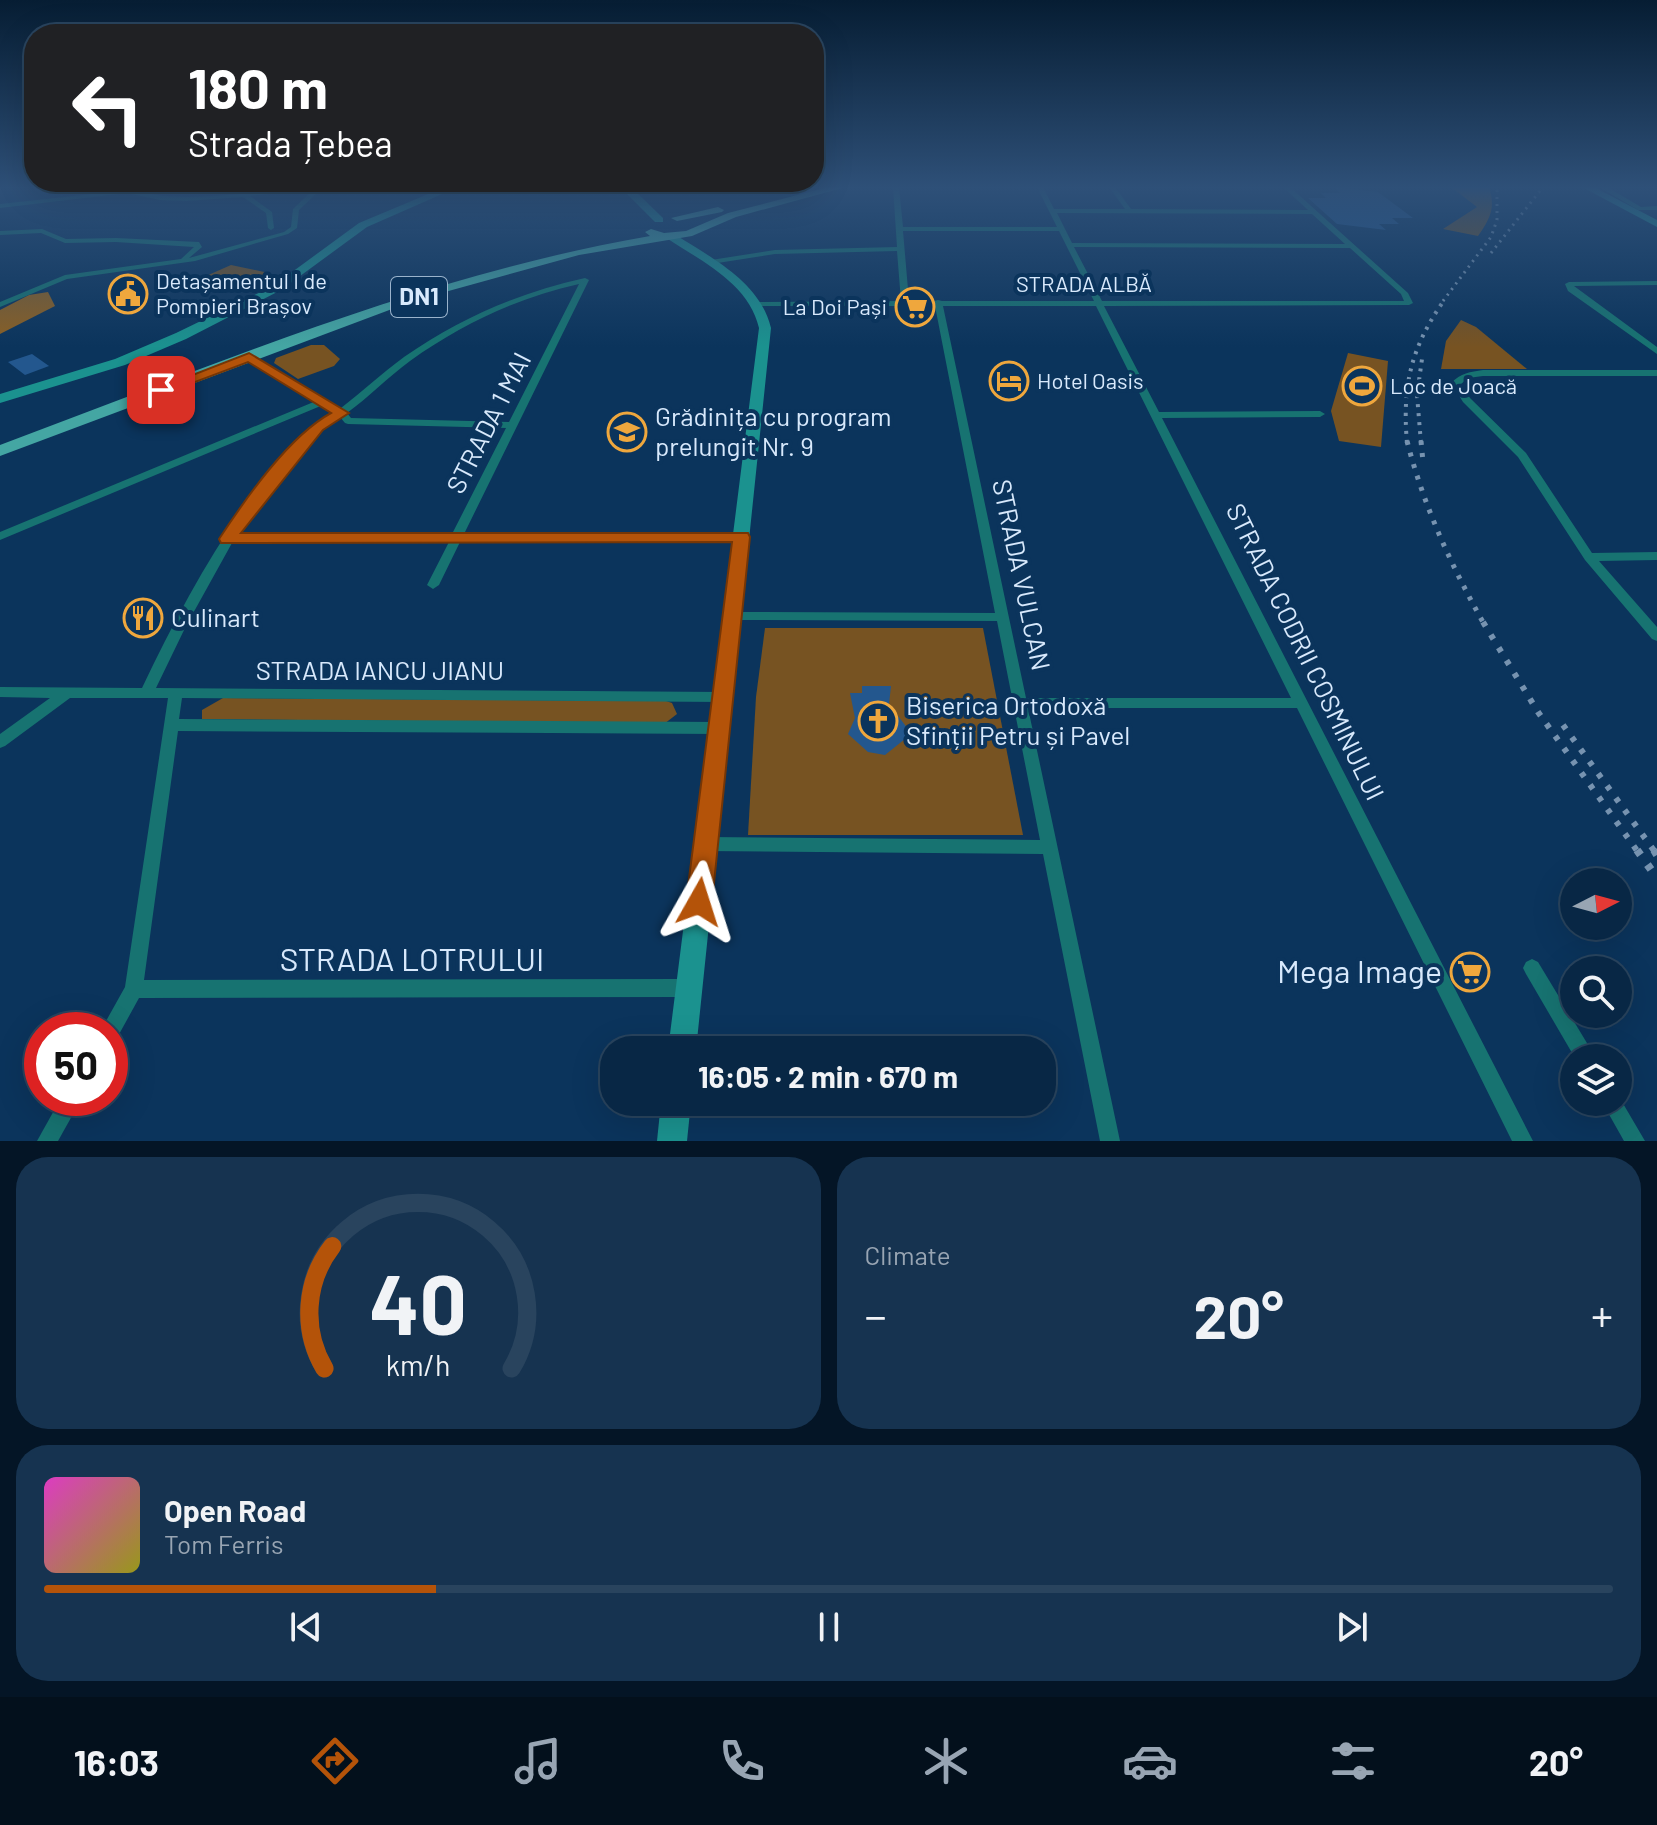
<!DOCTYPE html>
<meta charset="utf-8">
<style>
body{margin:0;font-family:Barlow,sans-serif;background:#163350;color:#f1f3f6;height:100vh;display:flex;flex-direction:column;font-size:30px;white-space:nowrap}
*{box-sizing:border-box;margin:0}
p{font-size:26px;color:#98a5b3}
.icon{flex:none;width:44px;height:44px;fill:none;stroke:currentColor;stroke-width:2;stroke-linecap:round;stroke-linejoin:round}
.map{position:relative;height:1141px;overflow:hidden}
.details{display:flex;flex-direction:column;gap:16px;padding:16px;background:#041526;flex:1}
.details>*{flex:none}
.banner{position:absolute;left:24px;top:24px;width:800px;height:168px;border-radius:32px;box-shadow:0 8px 32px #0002,0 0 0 2px #29445e;background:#202124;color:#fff;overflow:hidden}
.needle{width:52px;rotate:84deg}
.controls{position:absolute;left:1560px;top:868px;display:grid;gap:16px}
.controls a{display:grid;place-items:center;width:72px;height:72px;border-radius:50%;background:#082745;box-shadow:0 8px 32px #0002,0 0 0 2px #29445e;font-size:40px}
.speed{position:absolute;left:24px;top:1012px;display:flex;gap:16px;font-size:40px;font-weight:700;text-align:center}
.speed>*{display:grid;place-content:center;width:104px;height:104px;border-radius:50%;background:#082745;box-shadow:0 8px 32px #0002,0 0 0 2px #29445e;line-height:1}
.speed .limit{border:12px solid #d22;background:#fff;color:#111}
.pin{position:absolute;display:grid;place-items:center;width:68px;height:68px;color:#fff;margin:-34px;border-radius:16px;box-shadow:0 4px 12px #0006}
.me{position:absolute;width:88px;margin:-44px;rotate:6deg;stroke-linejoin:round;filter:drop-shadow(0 0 6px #0008)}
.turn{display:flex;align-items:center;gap:28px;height:168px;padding:0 32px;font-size:36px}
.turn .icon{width:104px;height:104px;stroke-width:2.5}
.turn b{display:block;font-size:56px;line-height:68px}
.big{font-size:60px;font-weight:700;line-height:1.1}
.details .widget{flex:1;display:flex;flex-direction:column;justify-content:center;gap:12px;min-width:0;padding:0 28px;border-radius:32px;background:#163350}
.details .dial{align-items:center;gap:0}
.dial svg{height:208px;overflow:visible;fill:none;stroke:#29445e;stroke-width:7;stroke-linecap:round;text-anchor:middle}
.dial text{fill:#f1f3f6;stroke:none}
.song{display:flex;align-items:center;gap:24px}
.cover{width:96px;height:96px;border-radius:12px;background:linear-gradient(135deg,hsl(310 70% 55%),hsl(60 70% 35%))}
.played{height:8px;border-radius:4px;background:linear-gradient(90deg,#b45309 25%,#29445e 25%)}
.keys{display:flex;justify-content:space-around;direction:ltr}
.heat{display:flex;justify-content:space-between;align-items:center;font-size:44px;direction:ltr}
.details .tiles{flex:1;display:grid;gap:16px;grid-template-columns:1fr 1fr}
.widget:last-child{grid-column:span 2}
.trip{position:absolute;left:600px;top:1036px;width:456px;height:80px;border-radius:32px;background:#082745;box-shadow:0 8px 32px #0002,0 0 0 2px #29445e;font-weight:700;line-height:80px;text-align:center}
.tab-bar{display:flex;height:128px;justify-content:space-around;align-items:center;background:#03101c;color:#98a5b3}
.tab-bar .icon{width:56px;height:56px}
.tab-bar .on{color:#b45309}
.tab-bar b{font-size:36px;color:#f1f3f6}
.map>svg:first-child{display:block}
.green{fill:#775322}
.forest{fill:#8b6023}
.building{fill:#23578e}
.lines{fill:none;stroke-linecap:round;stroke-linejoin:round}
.street{fill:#177371;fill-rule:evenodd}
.secondary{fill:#1b928f;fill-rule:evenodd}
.primary{fill:#44a6a3;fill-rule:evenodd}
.rail-far4{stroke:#7793b0;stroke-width:3;stroke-dasharray:2 5;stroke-linecap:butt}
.rail-far3{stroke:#7793b0;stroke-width:4;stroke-dasharray:3 6;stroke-linecap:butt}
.rail-far2{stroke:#7793b0;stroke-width:5;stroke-dasharray:4 8;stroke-linecap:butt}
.rail-far1{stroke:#7793b0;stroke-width:6;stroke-dasharray:5 10;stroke-linecap:butt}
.rail{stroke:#7793b0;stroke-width:8;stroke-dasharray:6 12;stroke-linecap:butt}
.route{fill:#b45309;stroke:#753606;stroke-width:2}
.labels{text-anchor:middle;stroke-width:8;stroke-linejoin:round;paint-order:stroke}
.far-poi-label{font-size:22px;fill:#d8e9fc;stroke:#0b345c;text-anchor:start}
.far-street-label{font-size:22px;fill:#d8e9fc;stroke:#0b345c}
.shield{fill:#0b345c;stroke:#9ab3cc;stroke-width:2}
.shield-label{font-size:24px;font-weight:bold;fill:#d8e9fc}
.poi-label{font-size:26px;fill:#d8e9fc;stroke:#0b345c;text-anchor:start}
.street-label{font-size:26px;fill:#d8e9fc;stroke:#0b345c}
.near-street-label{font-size:32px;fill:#d8e9fc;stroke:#0b345c}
.near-poi-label{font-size:32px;fill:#d8e9fc;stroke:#0b345c;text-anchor:end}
</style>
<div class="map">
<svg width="1657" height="1141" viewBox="0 0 1657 1141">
<rect width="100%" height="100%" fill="#0b345c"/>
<g class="green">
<path d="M1451 187H1489C1496 208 1490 219 1478 236L1443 229 1477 207Z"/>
<polygon points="231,265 269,273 236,288 197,280"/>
<polygon points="1461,320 1476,327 1527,369 1441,369 1446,341"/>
<polygon points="311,345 324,345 340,359 334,366 298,379 274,363 276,358"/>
<polygon points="1348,353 1388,361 1381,447 1339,441 1331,411"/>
<polygon points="765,628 983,628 1023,835 748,835 756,697"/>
<polygon points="223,698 666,701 672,703 677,714 664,724 202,719 202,710"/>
</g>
<polygon class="forest" points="48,292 55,306 0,334 0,310 29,295"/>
<g class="building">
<polygon points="1333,187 1378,192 1413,218 1392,218 1399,224 1379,224 1386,230 1337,224 1308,198 1326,198 1321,193 1340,193"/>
<polygon points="32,354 49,366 25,375 8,362"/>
<polygon points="862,686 891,686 889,704 908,729 905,739 885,755 868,752 848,734 855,718 850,693 862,693"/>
</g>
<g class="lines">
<g class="street">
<path d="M112 187C127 187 141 193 157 195 184 199 213 196 241 194L247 191 250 193 297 187H323L299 210 297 228 288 234 195 261 67 279 0 307V302L65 275 181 259 194 247 116 242 65 243 41 233 0 235V231L42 229 66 239 116 238 199 242 202 247 189 258 284 232 291 227 293 209 314 189 250 196 272 212 274 228 271 230 268 228 266 213 243 197 186 201 160 200 127 193 0 208V204L120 191Z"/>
<path d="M893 187H899L903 227H1057L1037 187H1043L1054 209H1125L1109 187H1115L1131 209 1308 210 1283 187H1290L1408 293 1413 303 1409 305 1104 306 1159 412 1320 411 1325 414 1320 417 1162 418 1533 1141H1512L1297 708H1028L1120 1141H1100L1043 854 706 851 700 849 698 844 700 839 706 837 1040 840 997 621 732 620 726 616 732 612 995 613 935 306H759L755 304 759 302 901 301 897 251 775 254 711 264 707 262 711 260 775 250 897 247ZM1057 213 1312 214 1345 244 1072 243ZM903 231H1059L1094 301H942L938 300 934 301H909ZM1074 247 1350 248 1401 294 1404 301H1102ZM943 306H1096L1291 698H1026Z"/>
<polygon points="1599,187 1607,187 1641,207 1657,206 1657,210 1638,210"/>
<path d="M585 278 589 280 464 534 741 533 745 534 747 537 745 540 460 542 439 585 433 589 427 585 449 542 232 543 186 626 156 688 723 692 728 693 730 697 728 701 723 702 182 698 179 719 719 722 724 724 726 728 724 732 719 734 178 731 144 980 689 979 695 982 698 988 695 994 689 997 139 998 117 1038 110 1040V1030H101L125 987 168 698H70L5 746 0 748V734L50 698 0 697V687L142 688C174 621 209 555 252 496 275 464 301 432 334 412L323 405 0 540V532L316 401 246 359V355H252L341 408C362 392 382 373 404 357 460 318 518 293 585 278ZM579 284 509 422 351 418 347 413C369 397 388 377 410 361 462 324 517 298 579 284ZM340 417 345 423 348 424 506 428 452 534 237 535C264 492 296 444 340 417Z"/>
<polygon points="1657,281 1657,285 1574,286 1657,347 1657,354 1568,291 1565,284 1569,282"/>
<path d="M1483 370H1657V376H1483L1468 378 1461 384 1470 398 1526 453 1592 553 1657 552V560L1599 561 1657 627V641L1652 639 1585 560 1518 457 1463 402 1451 383C1461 373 1470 372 1483 370Z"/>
<polygon points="1532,959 1538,962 1596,1058 1575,1058 1526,974 1523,968 1526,962"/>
<polygon points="1618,1095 1645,1141 1624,1141 1602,1102 1618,1102"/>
<polygon points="61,1098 82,1098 58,1141 37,1141"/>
</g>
<g class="secondary">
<polygon points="445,187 458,187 367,227 281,290 186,339 125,365 0,403 0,394 115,359 176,333 273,286 359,223"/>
<polygon points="620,187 631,187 663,218 663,222 655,222"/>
<polygon points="1582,187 1594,187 1657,220 1657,227"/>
<path d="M668 235H676C713 259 760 282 771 328L696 1050H668L759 328C749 284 703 262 668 239Z"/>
<polygon points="661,1102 691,1102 687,1141 657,1141"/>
</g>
<g class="primary">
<path d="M828 187H846L736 217 692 236 579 255 416 300 0 456V445C214 365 424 275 650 236L645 232 651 229 664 233 686 231 728 213Z"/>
<polygon points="718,207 724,210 722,212 677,221 671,218"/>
</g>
<g class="rail-far4">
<polyline points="1491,253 1543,187"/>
<polyline points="1443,301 1491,237 1497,220 1497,187"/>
</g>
<g class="rail-far3">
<path d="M1407 443C1402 385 1411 347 1445 299"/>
<polyline points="1421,443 1417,395 1422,359"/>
</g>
<g class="rail-far2">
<path d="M1407 441C1424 507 1451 565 1484 624"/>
<polyline points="1421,441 1423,462"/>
</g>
<g class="rail-far1">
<polyline points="1483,622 1538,712 1638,852"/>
<polyline points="1563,725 1655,852"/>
</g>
<g class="rail">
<polyline points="1637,850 1657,878"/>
<polyline points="1654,850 1657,855"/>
</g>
</g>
<linearGradient id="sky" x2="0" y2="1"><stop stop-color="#061d33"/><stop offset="0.54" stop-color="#2e5078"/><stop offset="1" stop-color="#2e5078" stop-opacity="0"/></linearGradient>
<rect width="1657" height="347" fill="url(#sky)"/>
<path class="route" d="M249 353 349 413 323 430 241 533H748L750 537 712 902 708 911 699 914 690 911 686 902 732 542 221 543 219 539C246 498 289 436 331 413L248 362 166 393 154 390Z"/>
<defs>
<symbol id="civic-ring" viewBox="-11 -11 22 22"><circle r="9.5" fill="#0b345c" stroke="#efa73d" stroke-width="1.5"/><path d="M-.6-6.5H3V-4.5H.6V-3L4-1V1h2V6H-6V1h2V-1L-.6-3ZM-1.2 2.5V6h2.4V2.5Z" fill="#efa73d"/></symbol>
<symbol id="supermarket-ring" viewBox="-11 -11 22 22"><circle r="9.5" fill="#0b345c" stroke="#efa73d" stroke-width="1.5"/><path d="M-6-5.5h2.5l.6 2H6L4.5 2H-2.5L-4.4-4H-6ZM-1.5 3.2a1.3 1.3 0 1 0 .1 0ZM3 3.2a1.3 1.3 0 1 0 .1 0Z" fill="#efa73d"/></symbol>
<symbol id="hotel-ring" viewBox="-11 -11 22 22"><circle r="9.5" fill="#0b345c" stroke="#efa73d" stroke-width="1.5"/><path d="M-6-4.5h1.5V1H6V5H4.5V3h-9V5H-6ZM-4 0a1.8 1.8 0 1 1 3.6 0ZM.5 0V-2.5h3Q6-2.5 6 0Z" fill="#efa73d"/></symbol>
<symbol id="stadium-ring" viewBox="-11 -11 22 22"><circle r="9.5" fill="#0b345c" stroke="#efa73d" stroke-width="1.5"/><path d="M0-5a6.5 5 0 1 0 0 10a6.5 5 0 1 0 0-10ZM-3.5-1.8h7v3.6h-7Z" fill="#efa73d"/></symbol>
<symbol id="school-ring" viewBox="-11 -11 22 22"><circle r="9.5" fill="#0b345c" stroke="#efa73d" stroke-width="1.5"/><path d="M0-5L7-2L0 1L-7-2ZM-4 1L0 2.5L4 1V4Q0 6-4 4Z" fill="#efa73d"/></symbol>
<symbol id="restaurant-ring" viewBox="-11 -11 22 22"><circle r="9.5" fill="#0b345c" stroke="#efa73d" stroke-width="1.5"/><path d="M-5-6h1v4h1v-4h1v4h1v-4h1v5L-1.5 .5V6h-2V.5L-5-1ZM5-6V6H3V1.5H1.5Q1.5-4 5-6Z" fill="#efa73d"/></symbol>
<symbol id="church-ring" viewBox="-11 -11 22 22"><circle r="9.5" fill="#0b345c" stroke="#efa73d" stroke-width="1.5"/><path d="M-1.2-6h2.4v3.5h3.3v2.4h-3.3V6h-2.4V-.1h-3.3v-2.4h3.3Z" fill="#efa73d"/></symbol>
</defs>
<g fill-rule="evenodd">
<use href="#civic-ring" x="106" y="272" width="44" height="44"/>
<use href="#supermarket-ring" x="893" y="285" width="44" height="44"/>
<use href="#hotel-ring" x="987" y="359" width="44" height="44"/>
<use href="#stadium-ring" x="1340" y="364" width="44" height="44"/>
<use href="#school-ring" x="605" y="410" width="44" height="44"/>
<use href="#restaurant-ring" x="121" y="596" width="44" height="44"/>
<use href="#church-ring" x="856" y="699" width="44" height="44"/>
<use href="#supermarket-ring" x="1448" y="950" width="44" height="44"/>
</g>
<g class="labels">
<g class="far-poi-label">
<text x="156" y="289">Detașamentul I de<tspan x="156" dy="25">Pompieri Brașov</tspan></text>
<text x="887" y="315" text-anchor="end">La Doi Pași</text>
<text x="1037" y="389">Hotel Oasis</text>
<text x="1390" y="394">Loc de Joacă</text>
</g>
<g class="far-street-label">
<text x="1084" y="292">STRADA ALBĂ</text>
</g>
<rect class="shield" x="391" y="277" width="56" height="40" rx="6"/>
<g class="shield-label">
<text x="419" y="305">DN1</text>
</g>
<g class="poi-label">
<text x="655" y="426">Grădinița cu program<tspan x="655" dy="30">prelungit Nr. 9</tspan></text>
<text x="171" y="627">Culinart</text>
<text x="906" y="715">Biserica Ortodoxă<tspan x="906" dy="30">Sfinții Petru și Pavel</tspan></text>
</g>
<g class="street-label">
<text transform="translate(489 423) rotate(-63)" y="9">STRADA 1 MAI</text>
<text transform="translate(1021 575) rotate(78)" y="9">STRADA VULCAN</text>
<text transform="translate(1305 652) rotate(64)" y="9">STRADA CODRII COSMINULUI</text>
<text x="380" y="680">STRADA IANCU JIANU</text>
</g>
<g class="near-street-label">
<text x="412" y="971">STRADA LOTRULUI</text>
</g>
<g class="near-poi-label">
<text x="1442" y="983">Mega Image</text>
</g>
</g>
</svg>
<div class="controls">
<a><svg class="needle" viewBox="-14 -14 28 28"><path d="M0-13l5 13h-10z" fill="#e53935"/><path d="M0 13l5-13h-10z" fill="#98a5b3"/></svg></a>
<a><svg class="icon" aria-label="search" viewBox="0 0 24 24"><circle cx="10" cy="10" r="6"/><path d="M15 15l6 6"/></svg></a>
<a><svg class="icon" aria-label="layers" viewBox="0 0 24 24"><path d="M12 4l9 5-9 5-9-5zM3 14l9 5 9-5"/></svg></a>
</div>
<div class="speed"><div class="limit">50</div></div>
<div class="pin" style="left:161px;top:390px;background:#d93025"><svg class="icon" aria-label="arrive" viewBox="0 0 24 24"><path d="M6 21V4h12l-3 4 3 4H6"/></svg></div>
<svg class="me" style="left:699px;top:902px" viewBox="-20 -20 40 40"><path d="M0-17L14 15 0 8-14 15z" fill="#b45309" stroke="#fff" stroke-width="4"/></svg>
<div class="trip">16:05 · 2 min · 670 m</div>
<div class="banner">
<div class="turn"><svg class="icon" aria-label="left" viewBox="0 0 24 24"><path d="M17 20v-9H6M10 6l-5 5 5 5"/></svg><div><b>180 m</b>Strada Țebea</div></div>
</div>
</div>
<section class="details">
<div class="tiles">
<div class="widget dial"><svg viewBox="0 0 100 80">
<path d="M14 69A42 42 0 1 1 86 69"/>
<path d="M14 69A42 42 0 0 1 17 22" stroke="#b45309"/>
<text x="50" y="56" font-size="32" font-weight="700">40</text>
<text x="50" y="72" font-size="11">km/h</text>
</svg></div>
<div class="widget"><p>Climate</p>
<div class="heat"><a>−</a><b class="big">20°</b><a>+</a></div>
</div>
<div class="widget">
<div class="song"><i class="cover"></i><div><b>Open Road</b><p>Tom Ferris</p></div></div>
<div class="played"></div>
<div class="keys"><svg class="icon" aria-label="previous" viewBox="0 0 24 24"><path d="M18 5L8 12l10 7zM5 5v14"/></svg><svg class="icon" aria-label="pause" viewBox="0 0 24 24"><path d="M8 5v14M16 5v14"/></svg><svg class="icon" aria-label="next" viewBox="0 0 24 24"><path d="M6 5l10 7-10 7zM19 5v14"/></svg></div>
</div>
</div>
</section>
<nav class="tab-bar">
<b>16:03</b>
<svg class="icon on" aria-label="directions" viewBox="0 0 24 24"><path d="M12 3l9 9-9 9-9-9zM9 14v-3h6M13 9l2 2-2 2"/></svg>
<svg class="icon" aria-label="music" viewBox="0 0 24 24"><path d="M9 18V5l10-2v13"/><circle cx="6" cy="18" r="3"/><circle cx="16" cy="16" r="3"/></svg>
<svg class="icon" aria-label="phone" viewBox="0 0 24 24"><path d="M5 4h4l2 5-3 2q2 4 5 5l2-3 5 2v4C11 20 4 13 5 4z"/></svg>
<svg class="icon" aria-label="climate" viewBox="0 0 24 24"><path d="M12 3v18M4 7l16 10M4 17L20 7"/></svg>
<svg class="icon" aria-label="car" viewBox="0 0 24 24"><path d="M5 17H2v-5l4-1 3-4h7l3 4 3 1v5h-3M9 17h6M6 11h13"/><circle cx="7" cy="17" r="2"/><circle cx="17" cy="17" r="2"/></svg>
<svg class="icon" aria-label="filters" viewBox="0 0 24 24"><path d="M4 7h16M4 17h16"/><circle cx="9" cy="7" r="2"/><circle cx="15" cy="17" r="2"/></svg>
<b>20°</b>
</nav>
